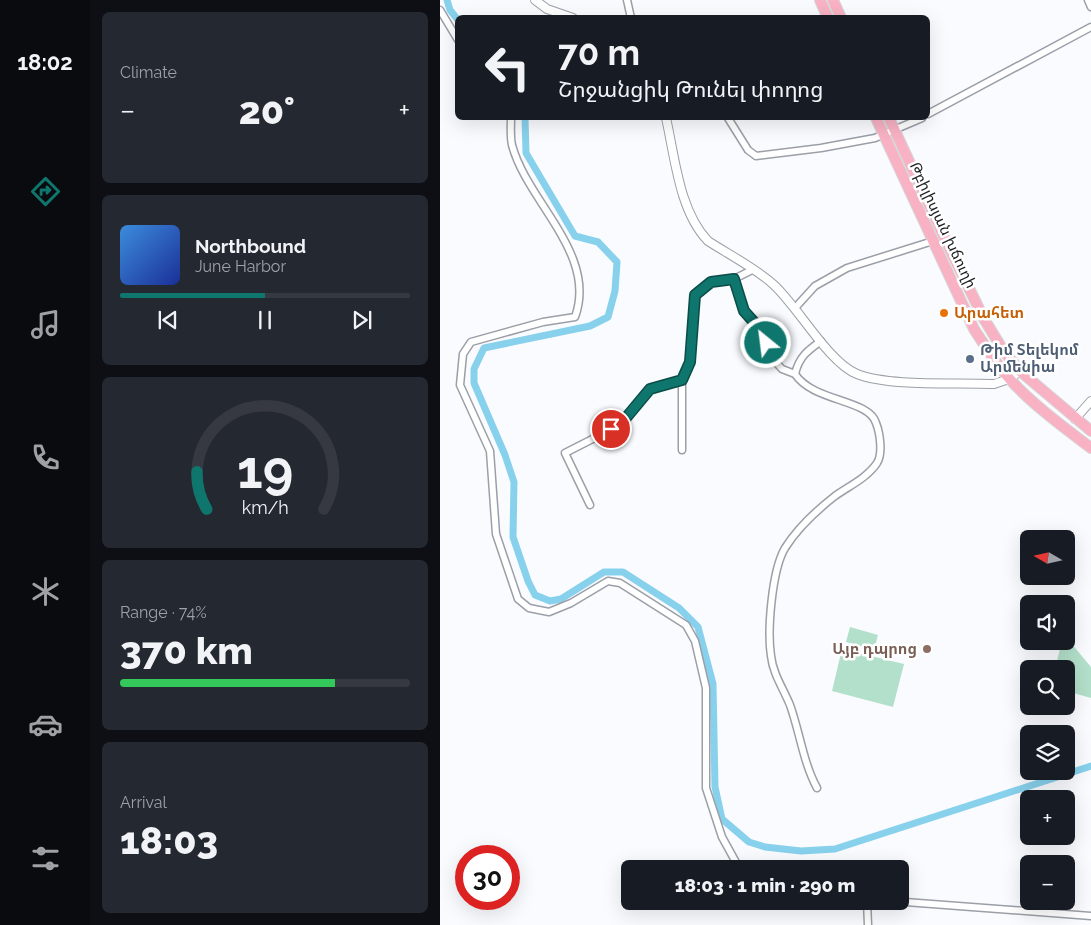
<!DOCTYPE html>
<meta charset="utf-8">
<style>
body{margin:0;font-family:Raleway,"Noto Sans Armenian",sans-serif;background:#242831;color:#f1f3f6;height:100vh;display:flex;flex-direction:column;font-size:19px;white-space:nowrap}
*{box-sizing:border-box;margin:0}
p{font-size:16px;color:#9ea1a6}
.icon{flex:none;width:28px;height:28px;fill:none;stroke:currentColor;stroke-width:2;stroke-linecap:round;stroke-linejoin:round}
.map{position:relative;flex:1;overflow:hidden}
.drawer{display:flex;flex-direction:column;gap:12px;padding:12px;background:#0d0f14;width:350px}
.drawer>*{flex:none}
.top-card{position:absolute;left:15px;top:15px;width:475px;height:105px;border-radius:8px;box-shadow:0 5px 20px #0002;background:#171b24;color:#f1f3f6;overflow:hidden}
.needle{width:32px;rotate:279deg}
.tools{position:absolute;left:580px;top:530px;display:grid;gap:10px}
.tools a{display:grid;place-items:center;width:55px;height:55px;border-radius:8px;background:#171b24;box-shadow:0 5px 20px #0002;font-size:25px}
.speed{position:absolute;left:15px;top:845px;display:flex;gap:10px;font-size:25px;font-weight:700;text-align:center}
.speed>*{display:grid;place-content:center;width:65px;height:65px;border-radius:50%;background:#171b24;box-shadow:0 5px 20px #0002;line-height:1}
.speed .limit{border:8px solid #d22;background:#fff;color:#111}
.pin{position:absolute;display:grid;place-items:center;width:42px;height:42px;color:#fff;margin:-21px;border:2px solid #fff;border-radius:50%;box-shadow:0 1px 5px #0007}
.me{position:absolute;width:55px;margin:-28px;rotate:331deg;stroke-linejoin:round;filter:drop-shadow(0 0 4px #0008)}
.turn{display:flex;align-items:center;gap:18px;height:105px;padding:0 20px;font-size:22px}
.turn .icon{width:65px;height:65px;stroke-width:2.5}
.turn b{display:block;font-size:35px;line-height:42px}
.big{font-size:38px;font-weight:800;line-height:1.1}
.drawer .tile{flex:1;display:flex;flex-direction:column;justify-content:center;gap:8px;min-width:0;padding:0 18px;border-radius:8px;background:#242831}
.drawer .dial{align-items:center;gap:0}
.dial svg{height:130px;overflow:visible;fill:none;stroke:#363941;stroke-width:7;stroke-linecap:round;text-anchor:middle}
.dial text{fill:#f1f3f6;stroke:none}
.song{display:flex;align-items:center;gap:15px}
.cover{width:60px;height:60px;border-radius:8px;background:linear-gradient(135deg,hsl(210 70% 55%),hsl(230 70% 35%))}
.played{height:5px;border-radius:2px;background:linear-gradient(90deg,#0f766e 50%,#363941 50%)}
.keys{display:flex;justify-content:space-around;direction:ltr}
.heat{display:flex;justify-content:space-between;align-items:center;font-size:28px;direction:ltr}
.charge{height:8px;border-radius:4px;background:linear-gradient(90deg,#34c759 74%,#363941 0)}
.trip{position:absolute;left:181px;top:860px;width:288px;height:50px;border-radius:8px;background:#171b24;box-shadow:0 5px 20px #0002;font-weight:800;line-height:50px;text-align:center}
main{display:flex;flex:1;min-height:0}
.tab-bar{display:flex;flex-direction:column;width:90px;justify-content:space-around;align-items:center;background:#090b0e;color:#9ea1a6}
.tab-bar .icon{width:35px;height:35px}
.tab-bar .current{color:#0f766e}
.tab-bar b{font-size:22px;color:#f1f3f6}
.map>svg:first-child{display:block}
.green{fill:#b3e0ca}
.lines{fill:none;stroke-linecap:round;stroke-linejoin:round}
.canal{stroke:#87d1ec;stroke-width:7}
.minor-casing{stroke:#9b9fa7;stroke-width:9}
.tertiary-casing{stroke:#9b9fa7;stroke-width:10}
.primary-casing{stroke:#d6d6d7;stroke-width:12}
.minor{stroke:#fff;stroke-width:6}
.tertiary{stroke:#fff;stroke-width:8}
.primary{stroke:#f8b2c3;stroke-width:10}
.route-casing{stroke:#0a4d48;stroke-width:12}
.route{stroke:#0f766e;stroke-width:9}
.food-dot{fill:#e8710a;stroke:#fff;stroke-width:2}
.service-dot{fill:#5c6f8a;stroke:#fff;stroke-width:2}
.education-dot{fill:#8d6e63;stroke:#fff;stroke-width:2}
.labels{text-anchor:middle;stroke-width:5;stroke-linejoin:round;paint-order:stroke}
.street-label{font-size:15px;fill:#1c1e21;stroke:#fff}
.food-label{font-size:15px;font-weight:bold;fill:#c56008;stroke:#fff;text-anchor:start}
.service-label{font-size:15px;font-weight:bold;fill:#4e5e75;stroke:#fff;text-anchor:start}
.education-label{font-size:15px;font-weight:bold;fill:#785e54;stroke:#fff;text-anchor:end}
</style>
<main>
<nav class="tab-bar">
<b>18:02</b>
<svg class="icon current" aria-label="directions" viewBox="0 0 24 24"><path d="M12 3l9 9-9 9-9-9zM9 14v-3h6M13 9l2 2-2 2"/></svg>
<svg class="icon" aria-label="music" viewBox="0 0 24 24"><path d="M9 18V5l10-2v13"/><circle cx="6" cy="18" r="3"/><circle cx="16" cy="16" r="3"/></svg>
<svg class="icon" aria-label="phone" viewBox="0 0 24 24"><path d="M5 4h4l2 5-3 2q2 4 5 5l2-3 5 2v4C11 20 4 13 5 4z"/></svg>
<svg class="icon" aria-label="climate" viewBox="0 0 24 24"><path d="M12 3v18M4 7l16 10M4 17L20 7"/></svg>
<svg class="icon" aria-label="car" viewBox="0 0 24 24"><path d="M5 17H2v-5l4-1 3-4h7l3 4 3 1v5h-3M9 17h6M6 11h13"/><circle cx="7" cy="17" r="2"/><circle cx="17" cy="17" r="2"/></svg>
<svg class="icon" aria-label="filters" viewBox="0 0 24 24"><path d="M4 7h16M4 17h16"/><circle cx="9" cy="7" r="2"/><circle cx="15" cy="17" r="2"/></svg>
</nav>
<section class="drawer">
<div class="tile"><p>Climate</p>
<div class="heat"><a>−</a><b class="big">20°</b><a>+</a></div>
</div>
<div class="tile">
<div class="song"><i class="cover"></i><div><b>Northbound</b><p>June Harbor</p></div></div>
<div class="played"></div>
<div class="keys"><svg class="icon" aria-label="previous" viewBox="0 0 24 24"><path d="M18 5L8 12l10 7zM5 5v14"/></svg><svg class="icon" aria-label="pause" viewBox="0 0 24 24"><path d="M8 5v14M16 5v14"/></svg><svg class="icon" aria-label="next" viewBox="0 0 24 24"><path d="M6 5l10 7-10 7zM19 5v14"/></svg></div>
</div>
<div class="tile dial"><svg viewBox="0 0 100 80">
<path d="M14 69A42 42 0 1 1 86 69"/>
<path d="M14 69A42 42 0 0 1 8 46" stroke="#0f766e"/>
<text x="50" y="56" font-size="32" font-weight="700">19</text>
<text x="50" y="72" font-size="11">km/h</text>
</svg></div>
<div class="tile"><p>Range · 74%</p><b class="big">370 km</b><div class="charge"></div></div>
<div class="tile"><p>Arrival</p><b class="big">18:03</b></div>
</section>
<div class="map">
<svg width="651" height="925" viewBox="0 0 651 925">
<rect width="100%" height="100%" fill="#fafbff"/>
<g class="green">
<polygon points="410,627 438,635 434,650 406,642"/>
<polygon points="626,637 651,667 651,698 626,691 626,669 615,669 622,641 626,641"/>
<polygon points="402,649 464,664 453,707 392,691"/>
</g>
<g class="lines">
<g class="canal">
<polyline points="7,0 10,10 18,20"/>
<polyline points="85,118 86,153 135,236 158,242 177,262 175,291 168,317 150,326 44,348 34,369 34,383 65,455 74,482 73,537 88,581 95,595 110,601 121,599 164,572 183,572 239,608 258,627 273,684 275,787 282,819 309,842 325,847 361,851 395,849 651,766"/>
</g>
<defs>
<g id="minor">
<polyline points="187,0 191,18"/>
<polyline points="648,0 651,7"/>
<polyline points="0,10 18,40"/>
<polyline points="488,114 651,27"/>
<path d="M71 118C71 126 70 136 72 145 87 202 158 254 135 317L103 322 31 342 23 354 20 385 50 451 56 534 78 599 89 608 109 612 131 603 168 581 180 583 246 625 255 641 266 688V788L282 837 298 866 302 869"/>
<polyline points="288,118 308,150 316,156 381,148 435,138 482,118"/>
<polyline points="294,279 304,311 321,330 331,357 342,369 355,374"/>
<polyline points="355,308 375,286 407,268 493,241"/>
<polyline points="242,380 242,450"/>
<polyline points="150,505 125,453 180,425 210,389 242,380 250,362 255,295 271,282 294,279 312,270"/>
<path d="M377 788C363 762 360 733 350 705 343 688 333 674 331 656 327 630 332 570 345 548 357 529 377 510 395 496 409 486 427 478 437 463 443 454 440 433 436 423 429 399 373 402 355 374 359 357 367 351 381 341"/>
<polyline points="427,901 428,925"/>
<polyline points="452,901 651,916"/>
</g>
<g id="tertiary">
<polyline points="95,0 107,9 133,18"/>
<path d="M226 118C235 157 239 211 268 241 288 254 317 269 334 285 358 307 389 363 417 374 450 387 517 382 554 384L569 379 580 371"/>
<polyline points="635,419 651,401"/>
</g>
<g id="primary">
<polyline points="380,0 388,18"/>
<polyline points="393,0 401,18"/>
<path d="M436 118 534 329C545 346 555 362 568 377 588 401 626 429 651 448"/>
<polyline points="449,118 506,241 544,319 563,350 580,371 651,431"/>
</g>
</defs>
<use href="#minor" class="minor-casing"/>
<use href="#tertiary" class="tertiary-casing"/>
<use href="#primary" class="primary-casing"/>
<use href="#minor" class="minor"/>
<use href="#tertiary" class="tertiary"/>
<use href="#primary" class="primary"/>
</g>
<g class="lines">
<defs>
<polyline id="route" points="171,429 180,425 210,389 242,380 250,362 255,295 271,282 294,279 304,311 321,330 326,343"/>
</defs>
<use href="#route" class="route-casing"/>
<use href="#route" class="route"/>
</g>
<circle class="food-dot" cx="504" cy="313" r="5"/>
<circle class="service-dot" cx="530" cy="359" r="5"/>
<circle class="education-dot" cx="487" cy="649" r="5"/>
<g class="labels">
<g class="street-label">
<text transform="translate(503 225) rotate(65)" y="5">Թբիլիսյան խճուղի</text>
</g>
<g class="food-label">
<text x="514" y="318">Արահետ</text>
</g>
<g class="service-label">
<text x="540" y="355">Թիմ Տելեկոմ<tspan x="540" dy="17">Արմենիա</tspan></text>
</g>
<g class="education-label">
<text x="477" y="654">Այբ դպրոց</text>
</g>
</g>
</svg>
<div class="tools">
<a><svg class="needle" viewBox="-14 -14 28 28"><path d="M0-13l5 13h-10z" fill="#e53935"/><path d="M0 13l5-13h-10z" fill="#9ea1a6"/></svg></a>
<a><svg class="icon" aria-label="sound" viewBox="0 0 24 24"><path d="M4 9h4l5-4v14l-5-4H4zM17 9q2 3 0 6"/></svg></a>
<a><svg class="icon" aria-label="search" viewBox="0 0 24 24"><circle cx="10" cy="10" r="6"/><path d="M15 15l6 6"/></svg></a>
<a><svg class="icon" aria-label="layers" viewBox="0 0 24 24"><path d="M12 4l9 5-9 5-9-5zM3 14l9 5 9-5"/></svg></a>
<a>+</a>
<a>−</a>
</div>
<div class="speed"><div class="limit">30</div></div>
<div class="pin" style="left:171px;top:429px;background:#d93025"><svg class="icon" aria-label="arrive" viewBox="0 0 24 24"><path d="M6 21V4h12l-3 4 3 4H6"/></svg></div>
<svg class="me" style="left:326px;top:343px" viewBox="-20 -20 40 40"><circle r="17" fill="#0f766e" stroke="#fff" stroke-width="3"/><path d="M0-11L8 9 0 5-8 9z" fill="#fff"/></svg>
<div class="trip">18:03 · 1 min · 290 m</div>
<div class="top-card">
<div class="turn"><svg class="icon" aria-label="left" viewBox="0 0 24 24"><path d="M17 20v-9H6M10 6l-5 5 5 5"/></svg><div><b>70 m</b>Շրջանցիկ Թունել փողոց</div></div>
</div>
</div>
</main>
